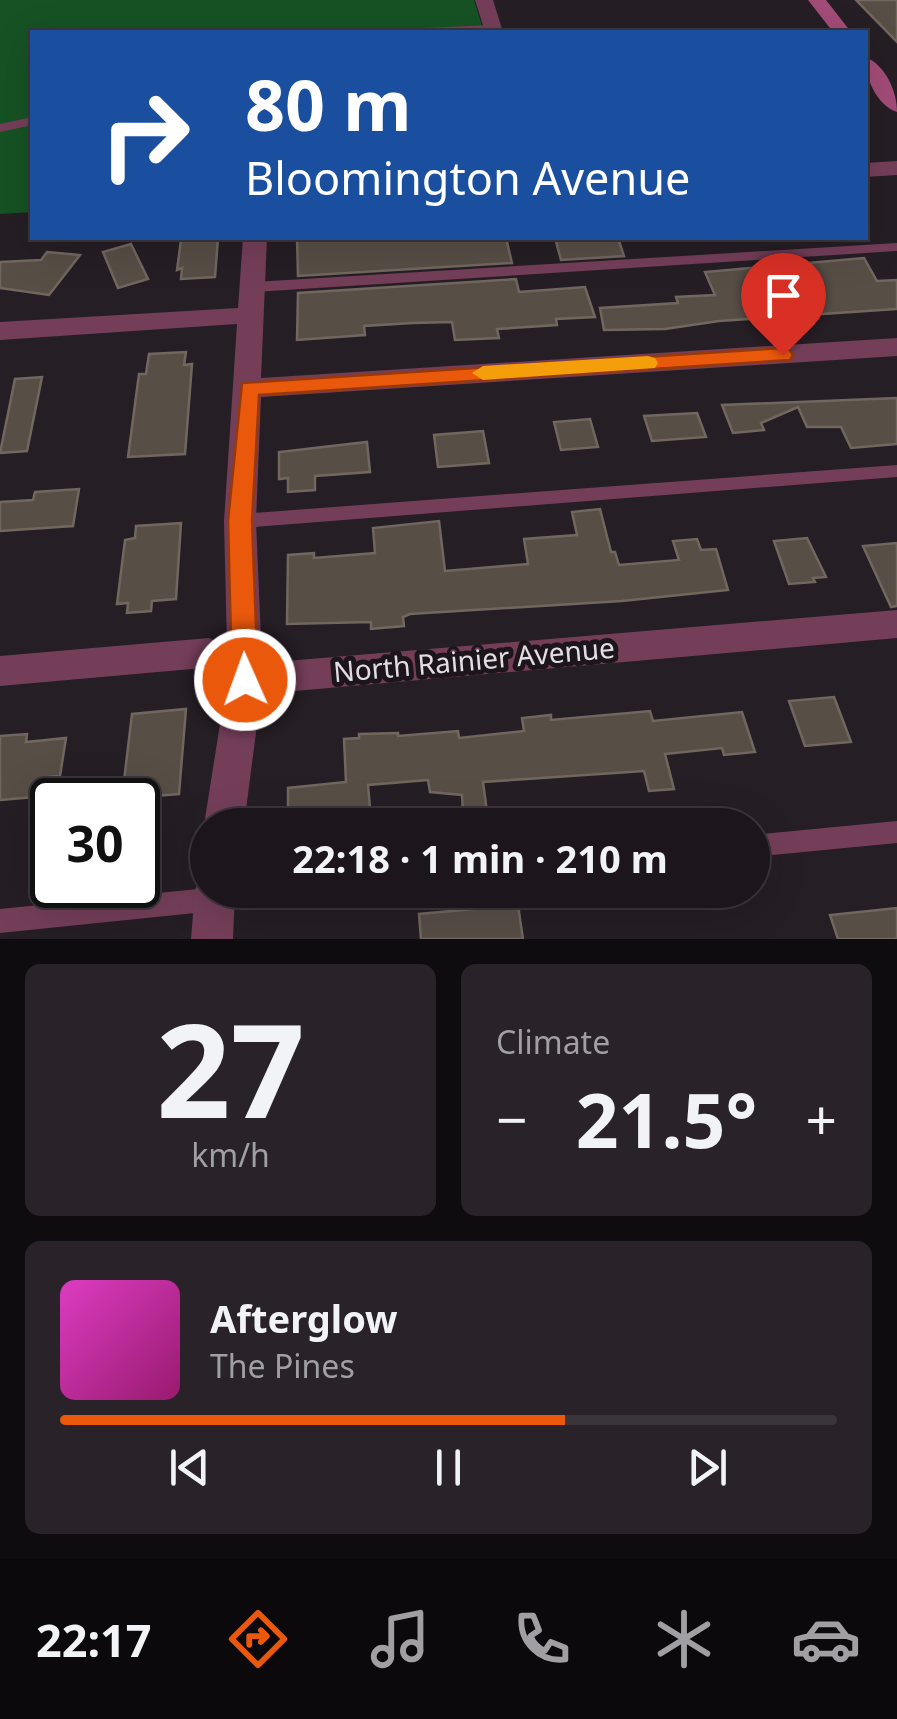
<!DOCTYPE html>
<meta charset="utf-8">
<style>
body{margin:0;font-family:"Noto Sans",sans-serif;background:#292329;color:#f1f3f6;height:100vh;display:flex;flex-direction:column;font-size:38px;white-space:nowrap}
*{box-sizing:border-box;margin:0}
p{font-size:32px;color:#a09fa3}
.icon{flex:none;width:55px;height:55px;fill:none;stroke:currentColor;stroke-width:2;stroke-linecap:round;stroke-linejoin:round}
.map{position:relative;height:939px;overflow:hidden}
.side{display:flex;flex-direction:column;gap:25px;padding:25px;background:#0f0c0f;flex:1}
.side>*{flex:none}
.hud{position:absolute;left:30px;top:30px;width:838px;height:210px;border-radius:0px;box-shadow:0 10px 40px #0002,0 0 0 2px #3a353b;background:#1a4fa0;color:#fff;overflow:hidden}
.speed{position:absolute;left:30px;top:778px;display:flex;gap:20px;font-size:50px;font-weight:700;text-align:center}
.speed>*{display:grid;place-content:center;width:130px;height:130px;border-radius:50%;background:#1c161c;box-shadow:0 10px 40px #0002,0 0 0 2px #3a353b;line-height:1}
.speed .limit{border:5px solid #111;border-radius:15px;background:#fff;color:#111}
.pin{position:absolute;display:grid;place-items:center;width:85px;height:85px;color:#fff;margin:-102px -42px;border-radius:50% 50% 50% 0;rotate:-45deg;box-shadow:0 0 10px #0007}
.pin .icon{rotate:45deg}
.me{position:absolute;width:110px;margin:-55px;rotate:358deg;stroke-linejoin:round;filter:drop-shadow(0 0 8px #0008)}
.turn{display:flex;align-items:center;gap:35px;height:210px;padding:0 50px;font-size:45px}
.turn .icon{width:130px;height:130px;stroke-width:2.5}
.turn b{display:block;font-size:70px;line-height:85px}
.big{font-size:75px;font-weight:700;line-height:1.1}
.side .card{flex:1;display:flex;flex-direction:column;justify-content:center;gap:15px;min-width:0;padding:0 35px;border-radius:15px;background:#292329}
.side .dial{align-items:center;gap:0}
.dial b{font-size:130px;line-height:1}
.song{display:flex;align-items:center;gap:30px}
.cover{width:120px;height:120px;border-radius:15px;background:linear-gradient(135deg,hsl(310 70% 55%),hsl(320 70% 35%))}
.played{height:10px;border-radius:5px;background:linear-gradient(90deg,#ea580c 65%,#3a353b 65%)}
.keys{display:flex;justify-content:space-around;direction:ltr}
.heat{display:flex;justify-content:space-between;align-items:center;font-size:55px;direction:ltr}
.side .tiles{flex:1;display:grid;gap:25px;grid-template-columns:1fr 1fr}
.card:last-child{grid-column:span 2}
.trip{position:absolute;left:190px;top:808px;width:580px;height:100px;border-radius:50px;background:#1c161c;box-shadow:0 10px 40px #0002,0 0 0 2px #3a353b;font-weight:700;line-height:100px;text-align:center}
.tabs{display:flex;height:160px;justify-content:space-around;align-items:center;background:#0b090b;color:#a09fa3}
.tabs .icon{width:70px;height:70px}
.tabs .on{color:#ea580c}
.tabs b{font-size:45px;color:#f1f3f6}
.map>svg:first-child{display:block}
.green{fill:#165223}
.building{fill:#574e46;stroke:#71675f;stroke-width:2.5}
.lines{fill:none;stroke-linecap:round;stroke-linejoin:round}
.service{fill:#743e59;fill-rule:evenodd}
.minor{fill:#743e59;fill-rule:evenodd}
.secondary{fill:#a24c78;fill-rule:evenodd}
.route{fill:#ea580c;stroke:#983908;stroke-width:2.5}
.slow{fill:#f59e0b}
.labels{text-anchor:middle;stroke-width:10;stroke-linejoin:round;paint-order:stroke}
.street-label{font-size:28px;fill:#e2dde2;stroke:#1c151c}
</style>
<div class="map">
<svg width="897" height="939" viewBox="0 0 897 939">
<rect width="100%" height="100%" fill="#251e25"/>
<polygon class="green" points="0,0 474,0 484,32 32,32 32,212 0,214"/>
<g class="building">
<polygon points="856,0 897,0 897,42"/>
<polygon points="218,238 215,277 181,279 182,268 177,270 181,240"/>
<polygon points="297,238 506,238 512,263 298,276"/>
<polygon points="555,238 618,238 624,256 561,260"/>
<polygon points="131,244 148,279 118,288 103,252"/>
<polygon points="47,252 80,255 49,295 0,288 0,262 41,260"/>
<polygon points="864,258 877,281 897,280 897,309 719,321 665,329 604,330 600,308 678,303 676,297 715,295 705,272"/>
<polygon points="516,279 519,292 585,287 595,317 556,319 557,325 497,329 499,338 455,340 452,322 413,323 364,326 365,335 297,340 298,293"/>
<polygon points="186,352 184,365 192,364 185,454 128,457 139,374 146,374 149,354"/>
<polygon points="42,377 27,451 0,453 15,379"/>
<polygon points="897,398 897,444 851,448 841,427 807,427 798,407 761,423 764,430 733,433 722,405"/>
<polygon points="697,413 706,437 652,441 644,416"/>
<polygon points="590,419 598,447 561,450 554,422"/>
<polygon points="483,431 489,463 438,467 434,435"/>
<polygon points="367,442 370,472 315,476 315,490 288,492 288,478 279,479 279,452"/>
<polygon points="79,489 73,526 0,531 0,502 33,500 35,492"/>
<polygon points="600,509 611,552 615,552 619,565 679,560 673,541 697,539 701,550 716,549 728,590 622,601 410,614 403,617 404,626 371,629 371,622 287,624 288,555 314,553 314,558 375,553 373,528 439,521 445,571 528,564 524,539 577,535 572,512"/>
<polygon points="181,523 176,599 152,601 151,611 127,613 128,603 117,604 125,540 135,538 136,526"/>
<polygon points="807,538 826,577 813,578 815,582 789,584 774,541"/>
<polygon points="897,543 897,606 891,607 863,546"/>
<polygon points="834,697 851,742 805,746 789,701"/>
<polygon points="186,709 179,794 130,798 131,788 123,789 132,714"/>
<polygon points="650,711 653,721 742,712 755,752 724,755 722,748 665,754 674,789 649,791 644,771 483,782 487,812 463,814 462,795 430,792 428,780 368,785 370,808 335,811 335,825 288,825 288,788 346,782 344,739 359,738 359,734 398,733 398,736 458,731 459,738 524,731 522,718 551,715 551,720"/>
<polygon points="27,734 26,742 66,738 60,776 48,777 46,796 0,800 0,736"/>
<polygon points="518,905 523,939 421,939 419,914"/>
<polygon points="897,908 897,939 838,939 830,915"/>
</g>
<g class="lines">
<g class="service">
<polygon points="492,25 497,28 496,30 396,32 401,29"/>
<polygon points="717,28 721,29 723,32 713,32"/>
<polygon points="32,117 32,125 0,132 0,124"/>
<polygon points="897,243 897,251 253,292 246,287 253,282"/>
<polygon points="897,465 897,477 240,528 234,526 231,521 234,516 240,514"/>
<polygon points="897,821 897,843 752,857 752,835"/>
<polygon points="208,888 315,890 311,898 303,902 0,933 0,909"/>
</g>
<g class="minor">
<polygon points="475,0 493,0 503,32 485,32"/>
<polygon points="897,161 897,175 865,177 865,163"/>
<polygon points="243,238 267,238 261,378 897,338 897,356 261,397 256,521 262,663 897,610 897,638 261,694 244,825 208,825 208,832 204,825 226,686 203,668 0,686 0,656 209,638 227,647 224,521 237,324 0,340 0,322 238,308"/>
<polygon points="208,873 208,890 235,890 233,939 191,939 195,890 201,876"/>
</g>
<g class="secondary">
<polygon points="808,0 826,0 851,32 833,32"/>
<path d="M865 57C886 65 897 92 897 112 876 105 865 77 865 57Z"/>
</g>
</g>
<polygon class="route" points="783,348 790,350 793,355 790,360 259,395 252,521 258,680 254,688 245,692 236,688 232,680 228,521 242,383"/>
<polygon class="slow" points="648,356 655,358 658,363 655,368 483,380 472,373 483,366"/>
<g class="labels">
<g class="street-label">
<text transform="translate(474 660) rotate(-5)" y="10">North Rainier Avenue</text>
</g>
</g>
</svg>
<div class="speed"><div class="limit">30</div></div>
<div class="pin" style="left:783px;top:355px;background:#d93025"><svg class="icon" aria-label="arrive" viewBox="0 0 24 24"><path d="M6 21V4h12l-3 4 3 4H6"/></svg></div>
<svg class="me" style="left:245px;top:680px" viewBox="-20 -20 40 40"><circle r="17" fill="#ea580c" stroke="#fff" stroke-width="3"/><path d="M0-11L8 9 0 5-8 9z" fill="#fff"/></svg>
<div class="trip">22:18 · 1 min · 210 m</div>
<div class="hud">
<div class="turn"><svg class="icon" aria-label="right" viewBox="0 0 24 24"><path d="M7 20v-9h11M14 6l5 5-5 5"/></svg><div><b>80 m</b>Bloomington Avenue</div></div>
</div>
</div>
<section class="side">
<div class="tiles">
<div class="card dial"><b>27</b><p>km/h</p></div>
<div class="card"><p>Climate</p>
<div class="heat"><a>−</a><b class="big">21.5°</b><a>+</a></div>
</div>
<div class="card">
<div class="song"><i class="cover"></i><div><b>Afterglow</b><p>The Pines</p></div></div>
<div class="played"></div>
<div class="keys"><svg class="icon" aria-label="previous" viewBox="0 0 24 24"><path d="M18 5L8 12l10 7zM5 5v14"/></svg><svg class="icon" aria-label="pause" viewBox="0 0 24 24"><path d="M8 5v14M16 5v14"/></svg><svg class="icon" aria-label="next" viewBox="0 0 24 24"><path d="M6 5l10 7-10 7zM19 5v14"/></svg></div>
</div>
</div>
</section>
<nav class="tabs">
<b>22:17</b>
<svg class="icon on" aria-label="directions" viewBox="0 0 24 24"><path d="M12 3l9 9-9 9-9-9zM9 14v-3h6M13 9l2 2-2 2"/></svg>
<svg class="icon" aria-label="music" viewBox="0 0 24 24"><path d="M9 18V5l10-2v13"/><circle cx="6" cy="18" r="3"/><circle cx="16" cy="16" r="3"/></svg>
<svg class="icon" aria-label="phone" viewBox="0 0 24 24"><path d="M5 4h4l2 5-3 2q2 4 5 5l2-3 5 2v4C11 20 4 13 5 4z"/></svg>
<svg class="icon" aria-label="climate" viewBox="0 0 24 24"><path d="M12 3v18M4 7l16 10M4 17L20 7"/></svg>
<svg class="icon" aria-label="car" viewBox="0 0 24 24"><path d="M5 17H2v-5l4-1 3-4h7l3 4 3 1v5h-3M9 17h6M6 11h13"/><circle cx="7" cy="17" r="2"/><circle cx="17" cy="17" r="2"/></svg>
</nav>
